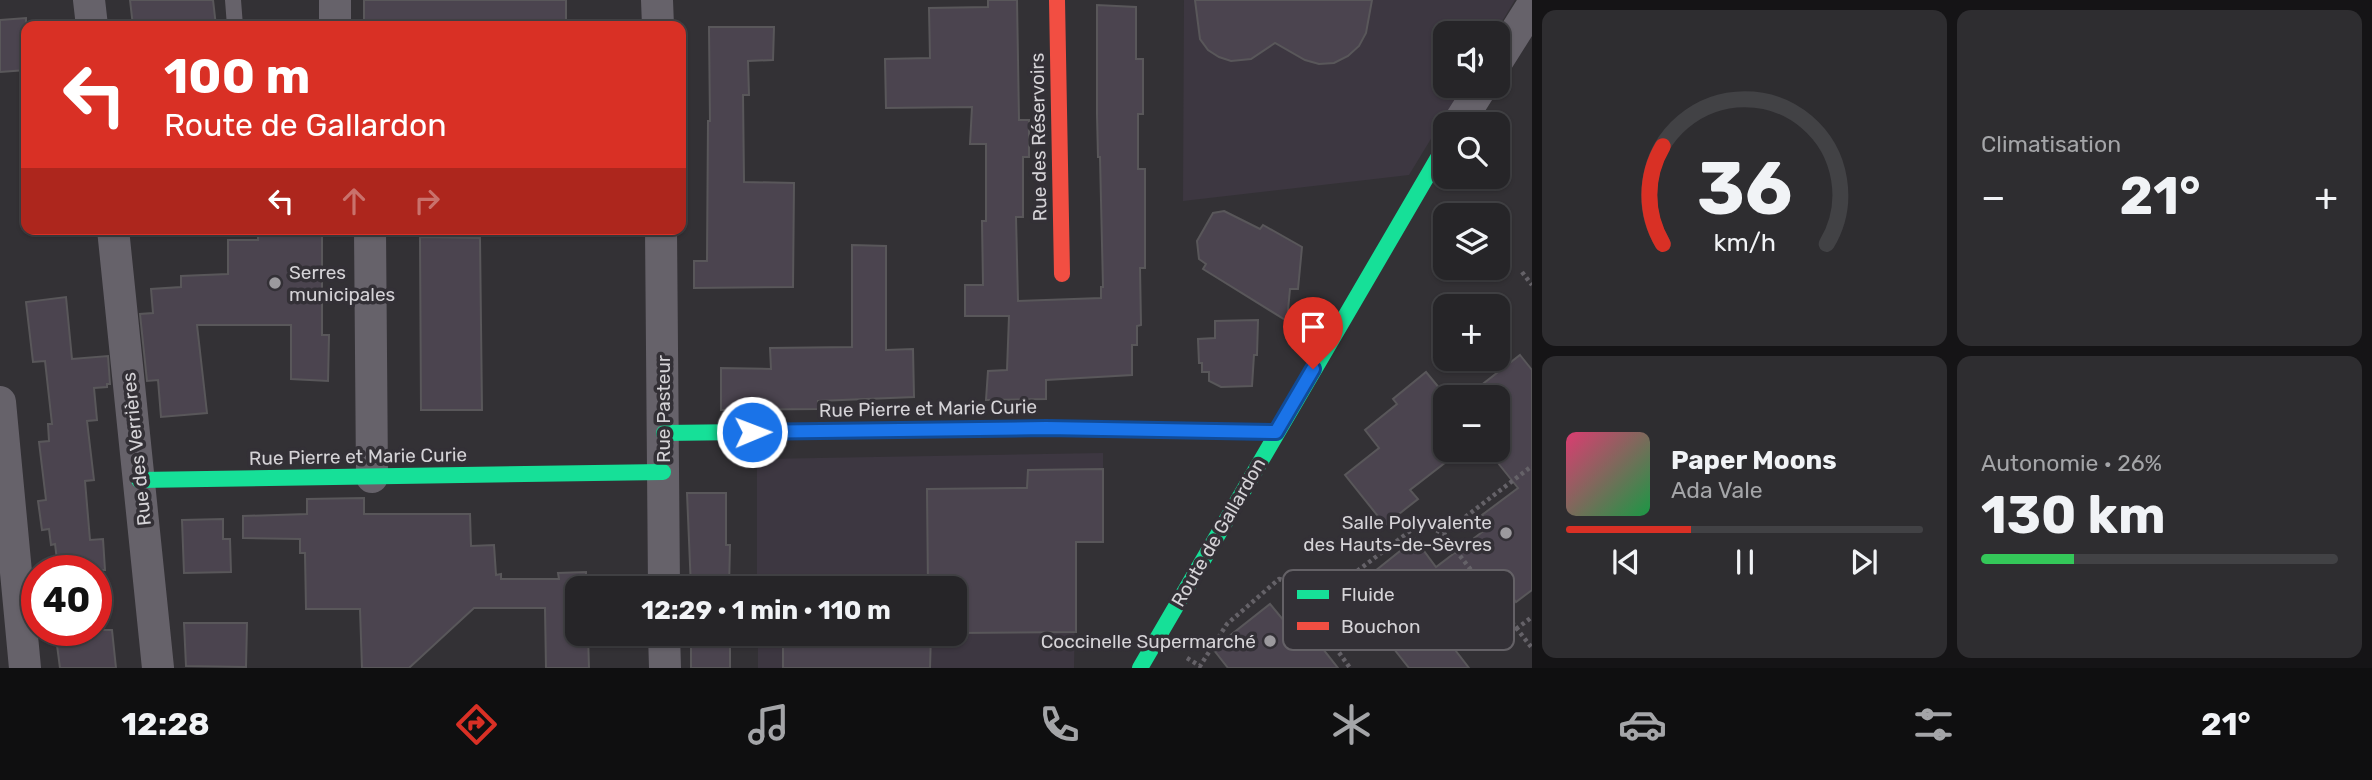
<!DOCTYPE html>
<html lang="fr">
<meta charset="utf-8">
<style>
body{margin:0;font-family:Rubik,sans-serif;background:#2e2d30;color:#f1f3f6;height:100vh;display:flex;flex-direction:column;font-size:26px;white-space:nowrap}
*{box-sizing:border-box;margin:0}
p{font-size:23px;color:#a4a5a8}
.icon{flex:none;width:38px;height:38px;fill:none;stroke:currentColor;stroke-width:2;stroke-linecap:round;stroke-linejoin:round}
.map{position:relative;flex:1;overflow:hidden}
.sheet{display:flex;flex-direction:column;gap:10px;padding:10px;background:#151416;width:840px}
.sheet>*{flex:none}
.hud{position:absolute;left:21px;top:21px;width:665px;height:214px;border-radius:14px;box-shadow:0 2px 5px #0004,0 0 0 2px #424245;background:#d93025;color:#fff;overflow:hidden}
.buttons{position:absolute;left:1433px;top:21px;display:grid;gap:14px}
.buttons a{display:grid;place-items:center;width:77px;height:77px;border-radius:14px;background:#262528;box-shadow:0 2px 5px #0004,0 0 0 2px #424245;font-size:35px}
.speed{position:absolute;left:21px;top:555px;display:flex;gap:14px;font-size:35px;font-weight:700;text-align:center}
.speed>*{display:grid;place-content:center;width:91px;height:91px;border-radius:50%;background:#262528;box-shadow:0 2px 5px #0004,0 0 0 2px #424245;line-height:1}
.speed .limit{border:10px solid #d22;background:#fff;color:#111}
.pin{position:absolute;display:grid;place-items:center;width:60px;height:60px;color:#fff;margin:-72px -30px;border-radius:50% 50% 50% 0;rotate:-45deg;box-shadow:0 0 7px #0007}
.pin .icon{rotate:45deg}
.me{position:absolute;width:77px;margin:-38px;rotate:89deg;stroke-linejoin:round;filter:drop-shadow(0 0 5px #0008)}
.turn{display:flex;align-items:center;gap:24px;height:147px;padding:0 28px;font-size:32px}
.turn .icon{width:91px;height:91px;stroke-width:2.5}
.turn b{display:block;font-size:49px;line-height:60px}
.lanes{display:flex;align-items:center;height:66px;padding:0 28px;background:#0003;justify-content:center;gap:35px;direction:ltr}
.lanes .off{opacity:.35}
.big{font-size:52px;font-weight:700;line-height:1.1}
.sheet .widget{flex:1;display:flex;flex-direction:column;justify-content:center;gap:10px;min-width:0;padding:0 24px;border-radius:14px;background:#2e2d30}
.sheet .dial{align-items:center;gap:0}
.dial svg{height:182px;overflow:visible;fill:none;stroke:#424245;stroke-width:7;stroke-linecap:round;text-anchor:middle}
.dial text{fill:#f1f3f6;stroke:none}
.song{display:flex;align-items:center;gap:21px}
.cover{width:84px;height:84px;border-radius:10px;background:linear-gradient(135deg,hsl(340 70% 55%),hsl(140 70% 35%))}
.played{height:7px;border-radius:4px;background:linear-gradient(90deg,#d93025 35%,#424245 35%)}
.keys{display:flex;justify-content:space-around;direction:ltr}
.heat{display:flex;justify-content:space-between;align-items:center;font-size:38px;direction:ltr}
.charge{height:10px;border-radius:5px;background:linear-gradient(90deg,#34c759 26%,#424245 0)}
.sheet .tiles{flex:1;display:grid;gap:10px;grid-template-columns:repeat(2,1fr)}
.trip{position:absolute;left:565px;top:576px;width:402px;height:70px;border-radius:14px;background:#262528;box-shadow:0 2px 5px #0004,0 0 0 2px #424245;font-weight:700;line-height:70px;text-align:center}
.tabs{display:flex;height:112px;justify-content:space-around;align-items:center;background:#0f0f10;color:#a4a5a8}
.tabs .icon{width:49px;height:49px}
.tabs .on{color:#d93025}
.tabs b{font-size:32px;color:#f1f3f6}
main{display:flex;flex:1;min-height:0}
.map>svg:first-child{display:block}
.built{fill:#3d3741}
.building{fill:#4b444f;stroke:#59575a;stroke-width:2}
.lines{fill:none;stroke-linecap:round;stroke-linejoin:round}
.path{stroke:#656268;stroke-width:4.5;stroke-dasharray:3.5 3.5;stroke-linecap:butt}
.lane{stroke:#66626a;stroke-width:16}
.street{stroke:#66626a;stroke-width:32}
.fast{stroke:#16e098;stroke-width:16}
.jam{stroke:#f24e42;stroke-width:16}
.route-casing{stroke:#114b97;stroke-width:18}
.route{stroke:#1a73e8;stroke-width:12}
.poi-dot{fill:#9c9a9e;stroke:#333036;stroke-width:2.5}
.labels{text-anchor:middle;stroke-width:7;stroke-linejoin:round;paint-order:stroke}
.street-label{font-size:19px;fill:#d5d3d7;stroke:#333036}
.poi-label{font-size:19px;fill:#d5d3d7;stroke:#333036;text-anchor:end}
.key{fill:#333036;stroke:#646166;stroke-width:2}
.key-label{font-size:19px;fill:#d5d3d7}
</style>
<main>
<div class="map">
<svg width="1532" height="668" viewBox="0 0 1532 668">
<rect width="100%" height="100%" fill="#333135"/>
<g class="built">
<polygon points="1184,0 1515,0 1495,33 1446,33 1446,86 1463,86 1409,175 1183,201"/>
<polygon points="1103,453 1103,542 1076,543 1074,668 758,668 758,634 956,634 956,588 757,588 757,459"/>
</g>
<g class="building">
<polygon points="130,0 213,0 216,26 133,26"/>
<rect x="364" y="0" width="202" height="26"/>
<polygon points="988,0 1017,0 1019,120 1029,120 1029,157 1023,157 1023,217 1016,217 1018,301 1101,298 1101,287 1103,287 1100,157 1098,157 1097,114 1097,5 1136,7 1136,59 1143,59 1143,114 1138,114 1138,169 1145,169 1145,268 1140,268 1141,325 1137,326 1137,345 1132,345 1132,375 1046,380 1046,399 986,400 988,371 1007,370 1009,316 965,316 965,285 983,285 982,221 986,221 986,144 970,144 972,107 886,108 885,59 930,58 929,8 988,7"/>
<polygon points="1195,0 1372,0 1366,33 1359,46 1348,56 1334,63 1319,64 1305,60 1275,43 1251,59 1231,61 1219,57 1208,50 1200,39"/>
<polygon points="26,18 26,70 0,72 0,20"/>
<polygon points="709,27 774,27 773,60 748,61 749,95 743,95 744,182 794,183 793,287 694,288 694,261 707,261 708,121 710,121"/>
<polygon points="1224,211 1260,229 1263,225 1302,247 1298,289 1290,289 1287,321 1203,269 1206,264 1199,259 1197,241 1213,213"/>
<polygon points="258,229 322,229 322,335 329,335 328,381 291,379 291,325 197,325 207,413 161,417 158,380 147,381 140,314 153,313 151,289 181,287 181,276 228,274 228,240 258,240"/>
<polygon points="420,237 480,238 482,410 421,410"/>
<polygon points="852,245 886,246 886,350 913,349 914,397 818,401 818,409 721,410 721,368 771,369 770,348 852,347"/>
<polygon points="66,297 72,359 108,356 110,384 107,384 107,387 94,388 97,420 87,421 94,480 85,481 90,540 103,539 105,570 69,570 67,558 57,560 55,544 51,545 49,529 42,530 38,501 46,500 39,442 49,441 48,424 52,424 45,361 33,362 26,302"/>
<polygon points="1258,320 1257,355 1254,355 1252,386 1221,387 1209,381 1209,372 1202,372 1202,363 1199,363 1198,339 1215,338 1215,321"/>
<polygon points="1520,355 1532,370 1532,590 1516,602 1497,576 1436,625 1469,668 1409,668 1349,592 1415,539 1436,567 1490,526 1482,515 1518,488 1498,463 1498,397 1466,397"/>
<polygon points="1426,372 1446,396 1446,462 1410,490 1418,499 1385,525 1345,475 1379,448 1365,430 1397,404 1393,399"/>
<polygon points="1103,469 1103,542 1076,542 1076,632 956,633 956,588 928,588 927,489 1027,488 1028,470"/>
<polygon points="687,493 726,493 726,545 730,545 729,588 691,588"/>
<polygon points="364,498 364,514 470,514 471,546 494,545 496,575 501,574 501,579 559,579 558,573 586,572 586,588 578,588 578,634 588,634 589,668 546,668 545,608 474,608 409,668 362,668 360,609 306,609 305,553 300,553 300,539 243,538 243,516 307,514 307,499"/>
<polygon points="223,519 223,539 230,539 231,572 184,573 182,520"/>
<polygon points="1270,604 1294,633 1304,625 1338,668 1228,668 1213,649"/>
<polygon points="184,623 247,623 246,667 186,666"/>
<polygon points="55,630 112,630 116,668 60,668"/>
<polygon points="691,634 727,634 727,645 730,646 730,668 691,668"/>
<polygon points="783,634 931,634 930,668 783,668"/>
</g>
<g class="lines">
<g class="path">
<polyline points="1522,272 1532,285"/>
<polyline points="1443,534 1532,466"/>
<polyline points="1307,609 1422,522 1443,534 1532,648"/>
<polyline points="1516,629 1532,617"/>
<polyline points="1187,658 1200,666 1227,624 1279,579 1289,582 1350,668"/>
</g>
<polyline class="lane" points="233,0 235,26"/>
<g class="street">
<polyline points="89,0 92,26"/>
<polyline points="657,0 658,26"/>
<polyline points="335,26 335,0"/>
<polyline points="1498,60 1532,6"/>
<polyline points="1458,124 1482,86"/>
<polyline points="113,229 158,668"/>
<polyline points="370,229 372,477"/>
<polyline points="661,229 664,588"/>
<polyline points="0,402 25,668"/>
<polyline points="664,634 665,668"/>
</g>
<g class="fast">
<polyline points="664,433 1046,428 1276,432"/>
<polyline points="139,480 663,472"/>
<polyline points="1140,668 1446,144"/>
</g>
<polyline class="jam" points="1057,0 1062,274"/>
</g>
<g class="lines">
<defs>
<polyline id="route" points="752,432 1046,428 1276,432 1313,369"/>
</defs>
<use href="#route" class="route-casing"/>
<use href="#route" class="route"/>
</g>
<g class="poi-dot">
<circle cx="275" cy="283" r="7"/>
<circle cx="1506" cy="533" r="7"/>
<circle cx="1270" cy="641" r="7"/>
</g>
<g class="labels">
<g class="street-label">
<text transform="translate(1038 137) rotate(-91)" y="7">Rue des Réservoirs</text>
<text transform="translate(928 408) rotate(-1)" y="7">Rue Pierre et Marie Curie</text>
<text transform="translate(663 409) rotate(-90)" y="7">Rue Pasteur</text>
<text transform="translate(136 449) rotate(-96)" y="7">Rue des Verrières</text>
<text transform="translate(358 456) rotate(-1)" y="7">Rue Pierre et Marie Curie</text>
<text transform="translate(1218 532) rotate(-60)" y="7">Route de Gallardon</text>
</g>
<g class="poi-label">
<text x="289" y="279" text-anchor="start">Serres<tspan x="289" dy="22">municipales</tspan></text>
<text x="1492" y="529">Salle Polyvalente<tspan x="1492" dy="22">des Hauts-de-Sèvres</tspan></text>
<text x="1256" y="648">Coccinelle Supermarché</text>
</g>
</g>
<rect x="1283" y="570" width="231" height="80" rx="10" class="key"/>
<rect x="1297" y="590" width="32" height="9" fill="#16e098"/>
<rect x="1297" y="622" width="32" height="8" fill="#f24e42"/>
<g class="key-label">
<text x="1341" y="601">Fluide</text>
<text x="1341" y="633">Bouchon</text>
</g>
</svg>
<div class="buttons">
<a><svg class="icon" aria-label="sound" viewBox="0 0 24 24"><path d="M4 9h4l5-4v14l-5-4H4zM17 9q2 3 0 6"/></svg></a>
<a><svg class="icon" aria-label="search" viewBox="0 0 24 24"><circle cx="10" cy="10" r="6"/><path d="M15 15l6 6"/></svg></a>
<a><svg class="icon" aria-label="layers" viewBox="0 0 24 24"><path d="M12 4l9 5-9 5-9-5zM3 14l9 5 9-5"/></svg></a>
<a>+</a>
<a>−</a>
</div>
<div class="speed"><div class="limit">40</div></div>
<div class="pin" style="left:1313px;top:369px;background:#d93025"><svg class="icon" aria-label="arrive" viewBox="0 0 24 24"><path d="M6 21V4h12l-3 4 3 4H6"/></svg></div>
<svg class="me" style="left:752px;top:432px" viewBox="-20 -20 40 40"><circle r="17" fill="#1a73e8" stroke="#fff" stroke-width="3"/><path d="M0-11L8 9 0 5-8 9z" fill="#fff"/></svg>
<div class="trip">12:29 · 1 min · 110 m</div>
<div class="hud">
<div class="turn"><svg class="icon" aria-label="left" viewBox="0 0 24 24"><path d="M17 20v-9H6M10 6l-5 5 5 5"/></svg><div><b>100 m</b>Route de Gallardon</div></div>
<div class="lanes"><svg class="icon" aria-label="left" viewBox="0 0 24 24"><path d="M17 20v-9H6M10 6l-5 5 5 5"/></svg><svg class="icon off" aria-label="ahead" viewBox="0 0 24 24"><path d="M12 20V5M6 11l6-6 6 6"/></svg><svg class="icon off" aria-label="right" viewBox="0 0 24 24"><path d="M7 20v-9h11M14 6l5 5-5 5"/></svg></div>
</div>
</div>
<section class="sheet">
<div class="tiles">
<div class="widget dial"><svg viewBox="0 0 100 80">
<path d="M14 69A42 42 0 1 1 86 69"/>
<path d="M14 69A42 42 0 0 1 14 26" stroke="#d93025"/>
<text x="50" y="56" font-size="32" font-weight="700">36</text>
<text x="50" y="72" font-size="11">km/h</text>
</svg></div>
<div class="widget"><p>Climatisation</p>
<div class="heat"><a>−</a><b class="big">21°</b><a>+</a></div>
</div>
<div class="widget">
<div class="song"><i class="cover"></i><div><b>Paper Moons</b><p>Ada Vale</p></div></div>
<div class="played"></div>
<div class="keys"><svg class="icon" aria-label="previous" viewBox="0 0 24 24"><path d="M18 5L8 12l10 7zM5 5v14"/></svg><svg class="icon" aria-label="pause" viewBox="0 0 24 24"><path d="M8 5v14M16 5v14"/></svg><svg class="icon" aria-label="next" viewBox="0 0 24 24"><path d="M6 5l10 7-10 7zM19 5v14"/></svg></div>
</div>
<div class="widget"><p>Autonomie · 26%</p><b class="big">130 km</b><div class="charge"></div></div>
</div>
</section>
</main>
<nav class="tabs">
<b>12:28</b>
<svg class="icon on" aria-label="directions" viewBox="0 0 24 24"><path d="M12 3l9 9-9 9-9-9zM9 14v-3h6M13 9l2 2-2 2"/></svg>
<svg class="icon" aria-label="music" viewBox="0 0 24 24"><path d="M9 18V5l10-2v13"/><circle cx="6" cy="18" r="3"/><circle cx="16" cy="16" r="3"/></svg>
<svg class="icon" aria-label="phone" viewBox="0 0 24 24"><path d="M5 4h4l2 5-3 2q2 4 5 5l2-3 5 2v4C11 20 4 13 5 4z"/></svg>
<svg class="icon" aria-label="climate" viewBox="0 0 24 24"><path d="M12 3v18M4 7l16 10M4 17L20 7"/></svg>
<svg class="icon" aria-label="car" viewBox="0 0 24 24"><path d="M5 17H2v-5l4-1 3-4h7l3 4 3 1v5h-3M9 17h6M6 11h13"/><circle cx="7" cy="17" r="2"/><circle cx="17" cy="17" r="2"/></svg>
<svg class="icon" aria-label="filters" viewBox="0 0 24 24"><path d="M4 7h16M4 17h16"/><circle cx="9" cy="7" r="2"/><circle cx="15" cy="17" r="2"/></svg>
<b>21°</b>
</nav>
